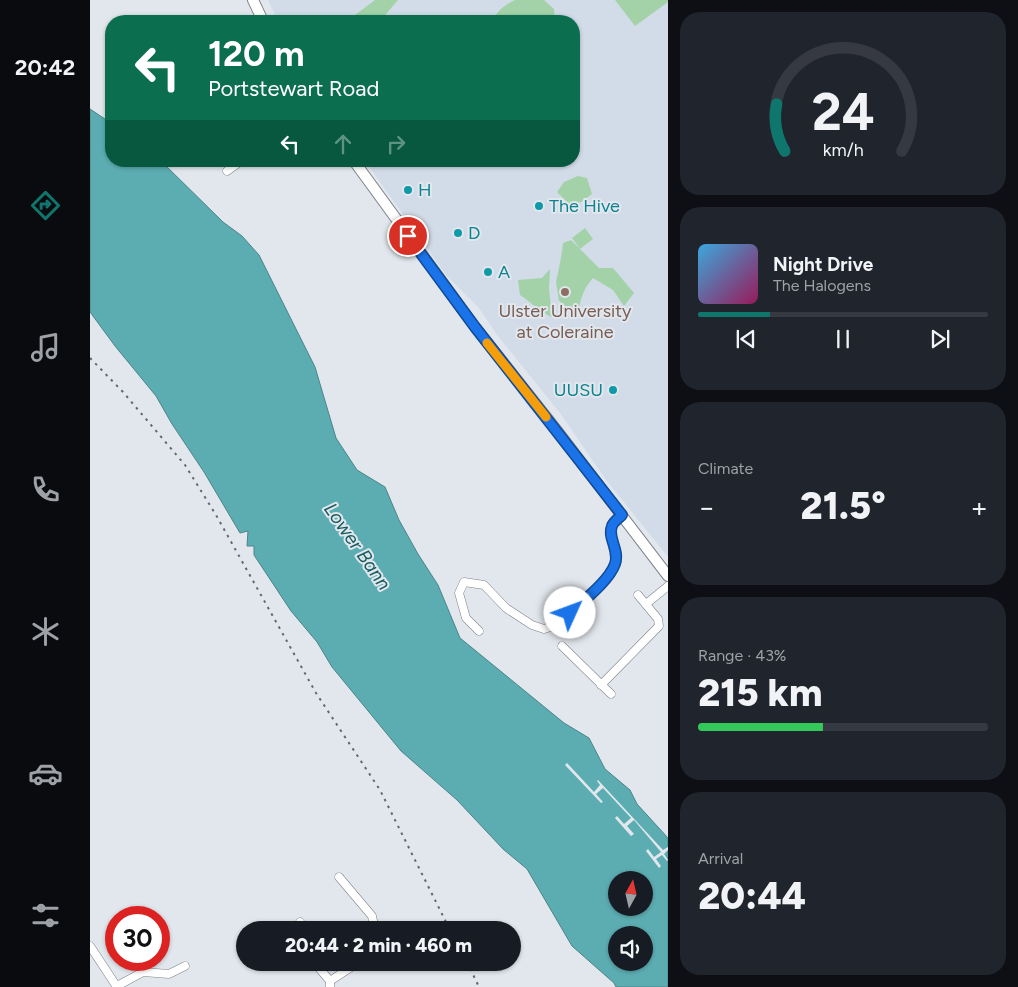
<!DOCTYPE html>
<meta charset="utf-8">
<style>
body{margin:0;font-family:Figtree,sans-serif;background:#20242c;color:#f1f3f6;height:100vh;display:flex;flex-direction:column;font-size:19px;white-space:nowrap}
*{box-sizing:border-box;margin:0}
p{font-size:16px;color:#9ea1a6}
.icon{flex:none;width:28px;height:28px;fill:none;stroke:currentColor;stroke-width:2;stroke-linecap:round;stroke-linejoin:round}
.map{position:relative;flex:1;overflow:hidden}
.panel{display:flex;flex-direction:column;gap:12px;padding:12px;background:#0d0f14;width:350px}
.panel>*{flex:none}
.top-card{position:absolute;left:15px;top:15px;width:475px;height:152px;border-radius:20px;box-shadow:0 1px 4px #0004;background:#0b6e4f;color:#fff;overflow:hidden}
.needle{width:32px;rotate:8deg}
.buttons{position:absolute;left:518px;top:871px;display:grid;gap:10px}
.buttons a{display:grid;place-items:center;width:45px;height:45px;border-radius:50%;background:#171b24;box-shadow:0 1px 4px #0004;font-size:25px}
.speed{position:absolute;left:15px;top:906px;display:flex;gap:10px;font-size:25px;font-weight:700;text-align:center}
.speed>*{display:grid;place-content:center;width:65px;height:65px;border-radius:50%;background:#171b24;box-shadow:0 1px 4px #0004;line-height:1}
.speed .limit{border:8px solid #d22;background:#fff;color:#111}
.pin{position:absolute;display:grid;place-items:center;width:42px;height:42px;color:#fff;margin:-21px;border:2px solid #fff;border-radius:50%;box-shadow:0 1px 5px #0007}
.me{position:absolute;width:55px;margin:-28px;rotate:47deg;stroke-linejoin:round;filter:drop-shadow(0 0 4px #0008)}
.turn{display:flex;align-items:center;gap:18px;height:105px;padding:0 20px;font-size:22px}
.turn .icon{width:65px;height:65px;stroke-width:2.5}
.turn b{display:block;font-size:35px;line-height:42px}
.lanes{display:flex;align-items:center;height:48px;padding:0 20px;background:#0003;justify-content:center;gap:25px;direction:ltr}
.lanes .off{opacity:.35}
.big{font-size:38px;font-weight:800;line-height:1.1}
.panel .tile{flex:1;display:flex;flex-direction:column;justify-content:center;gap:8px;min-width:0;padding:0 18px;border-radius:20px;background:#20242c}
.panel .dial{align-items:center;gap:0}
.dial svg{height:130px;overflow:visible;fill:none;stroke:#363941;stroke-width:7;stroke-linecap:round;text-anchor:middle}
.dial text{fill:#f1f3f6;stroke:none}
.song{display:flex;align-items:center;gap:15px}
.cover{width:60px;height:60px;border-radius:8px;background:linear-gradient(135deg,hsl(200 70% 55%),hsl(330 70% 35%))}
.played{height:5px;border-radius:2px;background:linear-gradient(90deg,#0f766e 25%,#363941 25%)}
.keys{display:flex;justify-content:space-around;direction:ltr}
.heat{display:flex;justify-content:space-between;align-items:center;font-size:28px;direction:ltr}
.charge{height:8px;border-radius:4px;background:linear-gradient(90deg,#34c759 43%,#363941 0)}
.trip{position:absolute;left:146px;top:921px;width:285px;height:50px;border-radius:25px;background:#171b24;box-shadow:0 1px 4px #0004;font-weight:800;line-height:50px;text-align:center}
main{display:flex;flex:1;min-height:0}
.dock{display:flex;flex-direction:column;width:90px;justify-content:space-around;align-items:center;background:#090b0e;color:#9ea1a6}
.dock .icon{width:35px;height:35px}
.dock .current{color:#0f766e}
.dock b{font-size:22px;color:#f1f3f6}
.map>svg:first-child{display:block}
.built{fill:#d2dce8}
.green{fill:#a3d2a9}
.water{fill:#5cadb2;stroke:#4b8488;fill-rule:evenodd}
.pier{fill:#e2e7ed}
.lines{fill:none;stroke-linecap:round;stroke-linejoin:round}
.minor-casing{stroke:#7f8389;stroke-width:9}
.major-casing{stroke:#7f8389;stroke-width:12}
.minor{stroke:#fff;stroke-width:8}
.major{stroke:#fff;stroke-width:10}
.rail{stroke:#64676a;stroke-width:2;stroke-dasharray:2.5 5;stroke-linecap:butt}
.route-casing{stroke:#114b97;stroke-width:12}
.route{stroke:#1a73e8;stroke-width:9}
.slow{stroke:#f59e0b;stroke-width:9}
.culture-dot{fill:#0f9aa8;stroke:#e2e7ed;stroke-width:2}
.education-dot{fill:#8d6e63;stroke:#e2e7ed;stroke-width:2}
.labels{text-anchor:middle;stroke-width:4;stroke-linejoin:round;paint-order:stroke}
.culture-label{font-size:18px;fill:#0d838f;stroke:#e2e7ed;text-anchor:start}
.education-label{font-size:18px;fill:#785e54;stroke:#e2e7ed}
.water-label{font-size:19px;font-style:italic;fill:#175c5f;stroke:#e2e7ed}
</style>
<main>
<nav class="dock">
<b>20:42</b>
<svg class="icon current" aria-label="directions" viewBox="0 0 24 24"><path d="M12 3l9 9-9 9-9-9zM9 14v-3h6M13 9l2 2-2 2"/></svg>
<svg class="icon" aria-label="music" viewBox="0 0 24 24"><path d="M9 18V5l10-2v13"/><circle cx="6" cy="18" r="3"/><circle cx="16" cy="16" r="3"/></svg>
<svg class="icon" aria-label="phone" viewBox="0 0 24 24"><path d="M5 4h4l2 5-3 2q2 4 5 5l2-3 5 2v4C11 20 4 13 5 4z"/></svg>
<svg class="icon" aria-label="climate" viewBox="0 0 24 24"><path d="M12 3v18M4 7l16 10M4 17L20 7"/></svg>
<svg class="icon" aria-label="car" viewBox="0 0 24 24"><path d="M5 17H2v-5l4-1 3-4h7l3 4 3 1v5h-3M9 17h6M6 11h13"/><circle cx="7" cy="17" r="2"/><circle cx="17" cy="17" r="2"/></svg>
<svg class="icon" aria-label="filters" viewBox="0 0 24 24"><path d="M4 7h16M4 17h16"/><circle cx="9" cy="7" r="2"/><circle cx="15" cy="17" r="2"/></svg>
</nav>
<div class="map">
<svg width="578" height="987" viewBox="0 0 578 987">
<rect width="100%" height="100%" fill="#e2e7ed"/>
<polygon class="built" points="178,0 578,0 578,557 516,480 470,413 407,335 389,308 356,275 275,161 484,161 484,21 188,21"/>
<g class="green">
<polygon points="285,0 308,0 290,21 257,21"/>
<path d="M425 0H454L464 9 465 21H403C406 11 416 4 425 0Z"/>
<polygon points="525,0 578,0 578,2 545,26"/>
<polygon points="488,176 497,178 502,194 493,201 481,206 467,192 474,182"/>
<polygon points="495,228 503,239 490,249 482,238"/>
<path d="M481 240 509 268H523L544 293 534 306 523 290 503 278C495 287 491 296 489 309L484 312 469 301 466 282 471 258 473 243Z"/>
<path d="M460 269 459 288 462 317C450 312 441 302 430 295L428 280 452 278Z"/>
</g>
<path class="water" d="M0 109 21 123V161H71L133 222 152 236 169 255 225 367 246 438 267 470 295 487 309 520 328 554 348 585 370 638 474 723 499 738 515 769 540 790 547 804 578 838V987H526L524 983 482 946 437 869 413 849 367 800 311 751 242 667 227 642 201 611 164 555V546H157L158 531 150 533 114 472 82 424 66 396 25 346 0 312ZM526 880H554V908H526ZM526 935H554V962H526Z"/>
<polygon class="pier" points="477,763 504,792 510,785 507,781 508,780 573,850 578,847 578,850 574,854 578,860 577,861 572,855 566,859 571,866 569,868 556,851 558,849 564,857 571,852 544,820 537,826 544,834 541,836 525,818 527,816 534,824 541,818 513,788 506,794 513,802 511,803 475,765"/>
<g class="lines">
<defs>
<g id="minor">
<polyline points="137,171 151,161"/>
<polyline points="556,604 578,586"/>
<polyline points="389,631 376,618 369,593 374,582 394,585 416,608 442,625 454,629 467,625 518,577 525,563 526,549 520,534 522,525 532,515"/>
<polyline points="472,646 521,694"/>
<polyline points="511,685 569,626 568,619 548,595"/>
<polyline points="249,877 282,916 285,930"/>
<polyline points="209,930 210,922"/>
<polyline points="0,946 27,987"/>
<polyline points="224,962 240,981 240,987"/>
<polyline points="240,981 269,962"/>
<polyline points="27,986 53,972 79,974 95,966"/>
</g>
<g id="major">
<polyline points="163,0 173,21"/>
<polyline points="264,161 385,327 468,432 578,576"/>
</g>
</defs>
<use href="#minor" class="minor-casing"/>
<use href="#major" class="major-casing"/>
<use href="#minor" class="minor"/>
<use href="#major" class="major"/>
<g class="rail">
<polyline points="0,358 33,392 95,465 126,515 226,693 290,790 360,930"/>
<polyline points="377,962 389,987"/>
</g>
</g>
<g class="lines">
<defs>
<path id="route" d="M318 236 385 327 532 515C529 518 523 522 522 526 517 538 530 550 525 564 519 581 493 601 480 613"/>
</defs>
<use href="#route" class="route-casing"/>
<use href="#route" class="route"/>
<polyline class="slow" points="397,343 456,417"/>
</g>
<g class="culture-dot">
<circle cx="318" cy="190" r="5"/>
<circle cx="449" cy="206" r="5"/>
<circle cx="368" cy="233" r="5"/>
<circle cx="398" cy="272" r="5"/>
<circle cx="523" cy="390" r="5"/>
</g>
<circle class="education-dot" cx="475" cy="292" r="5"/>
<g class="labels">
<g class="culture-label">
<text x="328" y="196">H</text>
<text x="459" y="212">The Hive</text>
<text x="378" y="239">D</text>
<text x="408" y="278">A</text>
<text x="513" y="396" text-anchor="end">UUSU</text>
</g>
<g class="education-label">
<text x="475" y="317">Ulster University<tspan x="475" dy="21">at Coleraine</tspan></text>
</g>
<g class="water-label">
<text transform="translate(268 546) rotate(55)" y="7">Lower Bann</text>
</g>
</g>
</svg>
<div class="buttons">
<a><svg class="needle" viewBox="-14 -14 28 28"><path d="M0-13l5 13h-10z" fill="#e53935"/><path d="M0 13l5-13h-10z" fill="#9ea1a6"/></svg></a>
<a><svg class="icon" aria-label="sound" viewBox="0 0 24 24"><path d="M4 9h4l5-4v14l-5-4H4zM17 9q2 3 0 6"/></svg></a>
</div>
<div class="speed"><div class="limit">30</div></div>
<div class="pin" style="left:318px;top:236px;background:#d93025"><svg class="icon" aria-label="arrive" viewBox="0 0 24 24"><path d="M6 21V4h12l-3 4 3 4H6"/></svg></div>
<svg class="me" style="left:480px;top:613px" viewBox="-20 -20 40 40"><circle r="19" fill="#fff"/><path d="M0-13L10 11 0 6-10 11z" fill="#1a73e8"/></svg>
<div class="trip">20:44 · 2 min · 460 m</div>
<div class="top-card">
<div class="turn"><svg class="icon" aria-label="left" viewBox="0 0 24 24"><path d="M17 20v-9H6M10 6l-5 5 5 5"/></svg><div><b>120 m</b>Portstewart Road</div></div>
<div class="lanes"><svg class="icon" aria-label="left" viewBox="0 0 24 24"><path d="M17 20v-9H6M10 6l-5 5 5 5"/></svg><svg class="icon off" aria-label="ahead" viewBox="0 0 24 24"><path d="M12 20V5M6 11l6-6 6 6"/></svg><svg class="icon off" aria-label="right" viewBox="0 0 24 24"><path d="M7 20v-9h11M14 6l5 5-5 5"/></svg></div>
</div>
</div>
<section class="panel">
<div class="tile dial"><svg viewBox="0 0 100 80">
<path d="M14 69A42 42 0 1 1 86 69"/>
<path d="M14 69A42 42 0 0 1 9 40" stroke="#0f766e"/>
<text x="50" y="56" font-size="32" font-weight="700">24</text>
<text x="50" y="72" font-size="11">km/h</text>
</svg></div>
<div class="tile">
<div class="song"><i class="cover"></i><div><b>Night Drive</b><p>The Halogens</p></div></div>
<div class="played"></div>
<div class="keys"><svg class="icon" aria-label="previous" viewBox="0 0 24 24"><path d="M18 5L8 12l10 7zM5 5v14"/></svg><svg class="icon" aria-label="pause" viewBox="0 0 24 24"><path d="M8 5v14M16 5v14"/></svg><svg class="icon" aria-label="next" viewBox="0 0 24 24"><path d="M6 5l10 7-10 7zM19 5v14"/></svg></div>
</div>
<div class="tile"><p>Climate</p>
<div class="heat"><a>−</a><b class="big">21.5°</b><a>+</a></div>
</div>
<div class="tile"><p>Range · 43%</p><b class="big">215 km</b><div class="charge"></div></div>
<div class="tile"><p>Arrival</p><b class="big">20:44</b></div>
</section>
</main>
